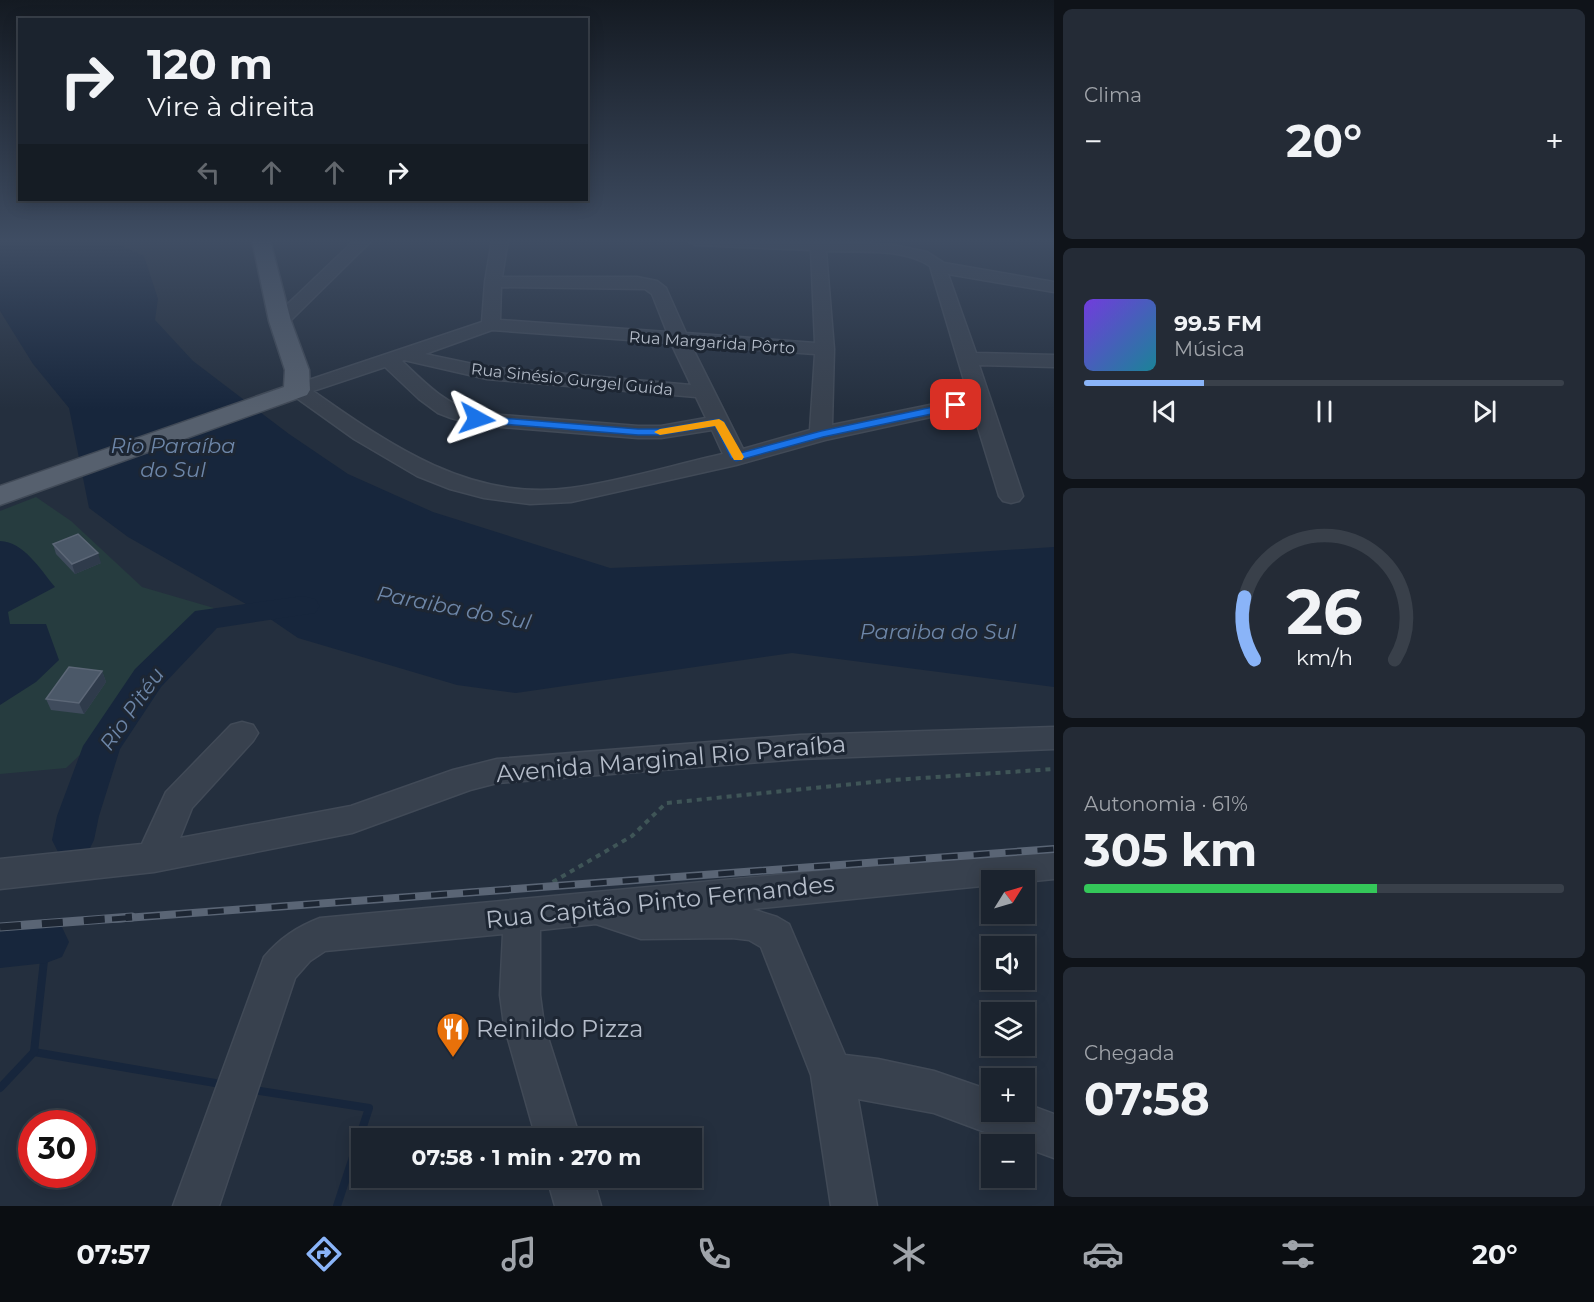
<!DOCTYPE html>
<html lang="pt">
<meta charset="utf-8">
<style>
body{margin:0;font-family:Montserrat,sans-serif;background:#242b36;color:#f1f3f6;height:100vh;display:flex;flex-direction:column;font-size:22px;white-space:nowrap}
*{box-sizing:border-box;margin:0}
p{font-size:20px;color:#a0a4aa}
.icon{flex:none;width:33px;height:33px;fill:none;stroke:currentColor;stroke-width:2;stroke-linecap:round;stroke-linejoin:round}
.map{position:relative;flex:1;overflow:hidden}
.drawer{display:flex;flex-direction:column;gap:9px;padding:9px;background:#0f1319;width:540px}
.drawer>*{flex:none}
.top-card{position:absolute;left:18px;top:18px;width:570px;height:183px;border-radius:0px;box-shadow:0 3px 15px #0003,0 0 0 2px #39404a;background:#1b232e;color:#f1f3f6;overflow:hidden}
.needle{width:39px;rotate:53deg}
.fabs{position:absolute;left:981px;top:870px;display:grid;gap:12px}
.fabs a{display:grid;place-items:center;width:54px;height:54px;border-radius:0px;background:#1b232e;box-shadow:0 3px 15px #0003,0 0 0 2px #39404a;font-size:30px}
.speed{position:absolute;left:18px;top:1110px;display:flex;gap:12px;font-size:30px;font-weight:700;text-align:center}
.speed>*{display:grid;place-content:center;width:78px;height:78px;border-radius:50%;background:#1b232e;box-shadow:0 3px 15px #0003,0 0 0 2px #39404a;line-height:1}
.speed .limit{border:9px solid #d22;background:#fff;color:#111}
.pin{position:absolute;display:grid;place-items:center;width:51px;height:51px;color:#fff;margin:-26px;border-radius:12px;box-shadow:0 3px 9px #0006}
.me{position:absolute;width:66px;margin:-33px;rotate:95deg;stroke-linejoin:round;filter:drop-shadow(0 0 4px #0008)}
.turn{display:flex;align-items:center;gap:21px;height:126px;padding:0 30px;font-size:27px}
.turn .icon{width:78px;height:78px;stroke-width:2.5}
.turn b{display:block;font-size:42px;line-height:51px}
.lanes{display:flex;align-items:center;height:57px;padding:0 30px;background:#0003;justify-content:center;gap:30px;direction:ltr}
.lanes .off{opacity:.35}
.big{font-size:45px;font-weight:700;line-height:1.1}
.drawer .card{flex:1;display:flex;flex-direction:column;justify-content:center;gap:9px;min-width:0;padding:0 21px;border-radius:9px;background:#242b36}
.drawer .dial{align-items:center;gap:0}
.dial svg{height:156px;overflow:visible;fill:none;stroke:#39404a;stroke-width:7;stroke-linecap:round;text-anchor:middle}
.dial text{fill:#f1f3f6;stroke:none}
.song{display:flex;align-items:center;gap:18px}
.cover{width:72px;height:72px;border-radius:9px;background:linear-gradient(135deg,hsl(260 70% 55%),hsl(190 70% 35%))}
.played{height:6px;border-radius:3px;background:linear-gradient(90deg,#8ab4f8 25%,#39404a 25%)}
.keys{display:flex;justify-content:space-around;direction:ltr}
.heat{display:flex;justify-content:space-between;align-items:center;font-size:33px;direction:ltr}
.charge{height:9px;border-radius:4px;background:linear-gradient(90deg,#34c759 61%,#39404a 0)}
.trip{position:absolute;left:351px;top:1128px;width:351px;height:60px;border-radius:0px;background:#1b232e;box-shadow:0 3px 15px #0003,0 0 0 2px #39404a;font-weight:700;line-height:60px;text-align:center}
.dock{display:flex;height:96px;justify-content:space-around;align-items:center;background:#0b0e12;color:#a0a4aa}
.dock .icon{width:42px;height:42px}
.dock .active{color:#8ab4f8}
.dock b{font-size:27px;color:#f1f3f6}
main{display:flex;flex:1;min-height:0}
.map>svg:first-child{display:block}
.green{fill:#263c3f}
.water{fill:#17263c}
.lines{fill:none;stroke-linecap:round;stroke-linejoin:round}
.stream{stroke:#17263c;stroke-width:8}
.river{fill:#17263c;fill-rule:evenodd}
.minor-casing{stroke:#414a57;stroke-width:3}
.major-casing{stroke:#414a57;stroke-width:3}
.path{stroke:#3f5557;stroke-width:4;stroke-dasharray:5 5;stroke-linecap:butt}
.minor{fill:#38414e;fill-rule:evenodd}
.major{fill:#56606e;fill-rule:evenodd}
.rail-far1-casing{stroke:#5a6575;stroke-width:8}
.rail-casing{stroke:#5a6575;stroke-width:9}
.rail-far1{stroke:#1d2633;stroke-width:5;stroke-dasharray:16;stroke-linecap:butt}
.rail{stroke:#1d2633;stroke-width:7;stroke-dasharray:21;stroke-linecap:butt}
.wall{fill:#3f4b5c}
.shaded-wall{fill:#2f3b4b}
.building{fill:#4b5868;stroke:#5c6777;stroke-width:1.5}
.route{fill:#1a73e8;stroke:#114b97;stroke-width:1.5}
.slow{fill:#f59e0b}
.labels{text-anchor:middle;stroke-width:6;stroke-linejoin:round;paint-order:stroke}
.far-street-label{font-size:16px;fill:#b4bcc9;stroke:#1d2633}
.water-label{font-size:21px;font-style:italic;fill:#6d86a8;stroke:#1d2633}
.near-street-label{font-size:24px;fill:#b4bcc9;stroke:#1d2633}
.near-poi-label{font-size:24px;fill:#b4bcc9;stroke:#1d2633;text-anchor:start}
</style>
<main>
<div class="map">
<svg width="1054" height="1206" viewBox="0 0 1054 1206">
<rect width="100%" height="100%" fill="#242f3e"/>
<polygon class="green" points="36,497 71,521 142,587 214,608 172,654 146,693 66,768 0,774 0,511"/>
<g class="water">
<polygon points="0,240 109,240 144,256 158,299 155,320 193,361 289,434 348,474 433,512 610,568 913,556 1054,547 1054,687 792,653 516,693 457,685 298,638 260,612 128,537 89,508 69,408 33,364 0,311"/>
<path d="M0 541C24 542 40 569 55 587L8 612 10 624H46L59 660 36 682 0 705Z"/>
</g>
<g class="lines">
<g class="stream">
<polyline points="34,1052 215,1083"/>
<polyline points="0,1088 34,1052 46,942"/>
<polyline points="260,1091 369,1108 337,1206"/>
</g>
<g class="river">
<polygon points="303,596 315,599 320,606 315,613 217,628 161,687 120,749 99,816 94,840 88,852 73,857 58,852 52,840 57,816 83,746 135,669 195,611"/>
<polygon points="46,921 62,927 69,942 62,957 46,963 0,968 0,926"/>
</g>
<defs>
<g id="minor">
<polygon points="355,240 372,240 286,325 274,325 271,321 274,317"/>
<path d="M492 240H508L502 277H637L657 281 666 288 686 333 815 343 811 250 695 245 687 240H786L893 245 927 252 944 263 1054 282V292L948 274 976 353 1054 355V367L979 365 1023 496 1019 501 1011 503 1003 501 999 496 972 408 825 440 736 465 571 502 530 504 484 498 450 489 417 476 354 439 291 394 288 390 291 386 482 322 485 282ZM826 251C858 253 902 247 930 266L969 397 832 425 834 349ZM501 287 645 289 652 294 667 332 500 320ZM492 330 671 343 691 385 487 367 425 354ZM691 345 815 354 810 430 743 449ZM404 360 487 379 696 397 706 418 661 426H638L477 413C445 404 425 383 402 361ZM385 367 419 399 438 413 451 418 477 425 638 438H661L712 430 723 454C673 465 622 481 571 488 472 502 391 446 313 391Z"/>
<polygon points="242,722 253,725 258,733 253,741 192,808 180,838 351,806 453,770 497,759 800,735 1054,727 1054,749 800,759 497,783 470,790 352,833 154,872 0,889 0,859 142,844 166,792 231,725"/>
<path d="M1054 849V879L1024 882 992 880V885L752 909 777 917 789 924 845 1055 878 1059 934 1071 992 1091V1112H1024V1103L1054 1114V1158L1024 1147V1144H1017L934 1113 858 1099 877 1206H831L811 1075 761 947 749 940 732 938 641 939 596 924 540 930V995L544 1025 580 1138H536L504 1025 500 995 503 934 325 951 310 961 295 978 219 1206H173L264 957C280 938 297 927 320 918Z"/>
<polygon points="547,1178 593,1178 601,1206 555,1206"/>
</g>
<polygon id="major" points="252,240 270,240 291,321 309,370 310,390 307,395 0,505 0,486 284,387 285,370 269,321"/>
</defs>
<use href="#minor" class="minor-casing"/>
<use href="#major" class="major-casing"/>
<polyline class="path" points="544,887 632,836 666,803 893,780 1054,769"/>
<use href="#minor" class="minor"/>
<use href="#major" class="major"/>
<defs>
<polyline id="rail-far1" points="112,919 1054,849"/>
<polyline id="rail" points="0,927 132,917"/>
</defs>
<use href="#rail-far1" class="rail-far1-casing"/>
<use href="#rail" class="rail-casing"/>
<use href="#rail-far1" class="rail-far1"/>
<use href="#rail" class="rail"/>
</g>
<g class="wall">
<polygon points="53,544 101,563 75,574 56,554"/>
<polygon points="102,671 106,682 84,714 51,710 46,699"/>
</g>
<g class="shaded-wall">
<polygon points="98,553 101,563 75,574 72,564"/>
<polygon points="102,671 106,682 84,714 79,703"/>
</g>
<g class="building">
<polygon points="78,534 98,553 72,564 53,544"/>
<polygon points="69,667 102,671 79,703 46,699"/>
</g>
<linearGradient id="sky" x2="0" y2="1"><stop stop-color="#141a22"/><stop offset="0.59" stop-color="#3f4d63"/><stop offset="1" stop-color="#3f4d63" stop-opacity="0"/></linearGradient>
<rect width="1054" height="409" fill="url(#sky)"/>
<polygon class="route" points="956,402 961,405 960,408 823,437 736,461 731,458 715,426 660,435 638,435 477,422 472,419 477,416 638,429 660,429 719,419 724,422 740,453 821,431"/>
<polygon class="slow" points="719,419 724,422 744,457 742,460 734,460 715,426 660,435 654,432 660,429"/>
<defs>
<symbol id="restaurant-pin" viewBox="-11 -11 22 30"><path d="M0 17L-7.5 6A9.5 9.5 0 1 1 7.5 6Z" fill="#e8710a" stroke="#1d2633"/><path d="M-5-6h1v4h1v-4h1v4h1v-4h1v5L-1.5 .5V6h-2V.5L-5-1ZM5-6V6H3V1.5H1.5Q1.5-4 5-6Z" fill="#fff"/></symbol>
</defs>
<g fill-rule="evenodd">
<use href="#restaurant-pin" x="434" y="1010" width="38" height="52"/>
</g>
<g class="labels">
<g class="far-street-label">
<text transform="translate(712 342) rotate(4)" y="6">Rua Margarida Pôrto</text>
<text transform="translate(572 379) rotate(6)" y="6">Rua Sinésio Gurgel Guida</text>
</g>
<g class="water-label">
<text x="173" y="453">Rio Paraíba<tspan x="173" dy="24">do Sul</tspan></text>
<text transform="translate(454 608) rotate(11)" y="7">Paraiba do Sul</text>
<text x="938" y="639">Paraiba do Sul</text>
<text transform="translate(132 709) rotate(-55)" y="7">Rio Pitéu</text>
</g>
<g class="near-street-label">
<text transform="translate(671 759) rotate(-5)" y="8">Avenida Marginal Rio Paraíba</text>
<text transform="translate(660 902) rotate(-6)" y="8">Rua Capitão Pinto Fernandes</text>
</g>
<g class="near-poi-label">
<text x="476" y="1037">Reinildo Pizza</text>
</g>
</g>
</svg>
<div class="fabs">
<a><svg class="needle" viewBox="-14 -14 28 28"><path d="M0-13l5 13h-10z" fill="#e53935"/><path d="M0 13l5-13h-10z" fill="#a0a4aa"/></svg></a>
<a><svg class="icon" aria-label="sound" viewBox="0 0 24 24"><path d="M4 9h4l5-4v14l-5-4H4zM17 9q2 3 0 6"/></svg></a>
<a><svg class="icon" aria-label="layers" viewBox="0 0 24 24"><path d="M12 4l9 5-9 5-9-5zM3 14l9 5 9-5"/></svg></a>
<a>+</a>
<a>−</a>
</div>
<div class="speed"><div class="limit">30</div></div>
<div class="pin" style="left:956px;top:405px;background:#d93025"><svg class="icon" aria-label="arrive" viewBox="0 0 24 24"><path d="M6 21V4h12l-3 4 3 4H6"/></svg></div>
<svg class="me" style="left:477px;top:419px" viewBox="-20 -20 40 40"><path d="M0-17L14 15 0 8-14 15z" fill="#1a73e8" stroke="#fff" stroke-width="4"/></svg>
<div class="trip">07:58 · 1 min · 270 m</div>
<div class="top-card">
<div class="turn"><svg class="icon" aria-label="right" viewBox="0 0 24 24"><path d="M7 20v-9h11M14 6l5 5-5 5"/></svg><div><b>120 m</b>Vire à direita</div></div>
<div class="lanes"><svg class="icon off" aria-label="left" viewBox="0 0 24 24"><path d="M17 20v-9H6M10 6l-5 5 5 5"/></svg><svg class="icon off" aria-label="ahead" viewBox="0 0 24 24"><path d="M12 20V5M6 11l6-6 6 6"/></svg><svg class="icon off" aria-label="ahead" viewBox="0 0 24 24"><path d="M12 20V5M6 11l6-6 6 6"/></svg><svg class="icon" aria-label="right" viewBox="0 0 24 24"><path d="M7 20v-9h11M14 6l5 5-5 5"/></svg></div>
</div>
</div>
<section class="drawer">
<div class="card"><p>Clima</p>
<div class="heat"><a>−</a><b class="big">20°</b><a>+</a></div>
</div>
<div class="card">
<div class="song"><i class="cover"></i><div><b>99.5 FM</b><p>Música</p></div></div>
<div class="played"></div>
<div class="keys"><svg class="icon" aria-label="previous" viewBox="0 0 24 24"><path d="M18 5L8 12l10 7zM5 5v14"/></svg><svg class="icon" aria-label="pause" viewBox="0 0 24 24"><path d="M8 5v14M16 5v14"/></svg><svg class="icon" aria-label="next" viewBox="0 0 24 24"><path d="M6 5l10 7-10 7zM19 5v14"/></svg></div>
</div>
<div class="card dial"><svg viewBox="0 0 100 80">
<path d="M14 69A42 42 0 1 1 86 69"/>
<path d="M14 69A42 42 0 0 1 9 37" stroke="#8ab4f8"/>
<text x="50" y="56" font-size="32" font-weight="700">26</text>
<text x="50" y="72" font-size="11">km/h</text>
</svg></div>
<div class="card"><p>Autonomia · 61%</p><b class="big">305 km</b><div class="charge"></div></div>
<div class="card"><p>Chegada</p><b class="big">07:58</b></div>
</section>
</main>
<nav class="dock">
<b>07:57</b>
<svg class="icon active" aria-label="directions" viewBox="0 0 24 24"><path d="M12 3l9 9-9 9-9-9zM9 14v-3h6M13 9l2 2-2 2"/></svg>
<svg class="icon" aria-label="music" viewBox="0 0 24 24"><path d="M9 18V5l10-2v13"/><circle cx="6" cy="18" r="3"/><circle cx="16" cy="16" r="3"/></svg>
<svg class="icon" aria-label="phone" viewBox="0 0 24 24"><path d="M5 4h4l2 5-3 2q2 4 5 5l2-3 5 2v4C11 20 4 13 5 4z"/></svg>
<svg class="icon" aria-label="climate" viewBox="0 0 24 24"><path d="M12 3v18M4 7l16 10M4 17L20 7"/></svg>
<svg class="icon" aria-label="car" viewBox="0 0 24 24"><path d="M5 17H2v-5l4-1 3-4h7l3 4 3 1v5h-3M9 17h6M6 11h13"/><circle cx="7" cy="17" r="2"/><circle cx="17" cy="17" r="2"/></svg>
<svg class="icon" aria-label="filters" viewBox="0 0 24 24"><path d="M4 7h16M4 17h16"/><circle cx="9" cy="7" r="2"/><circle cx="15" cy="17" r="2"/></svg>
<b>20°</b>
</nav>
